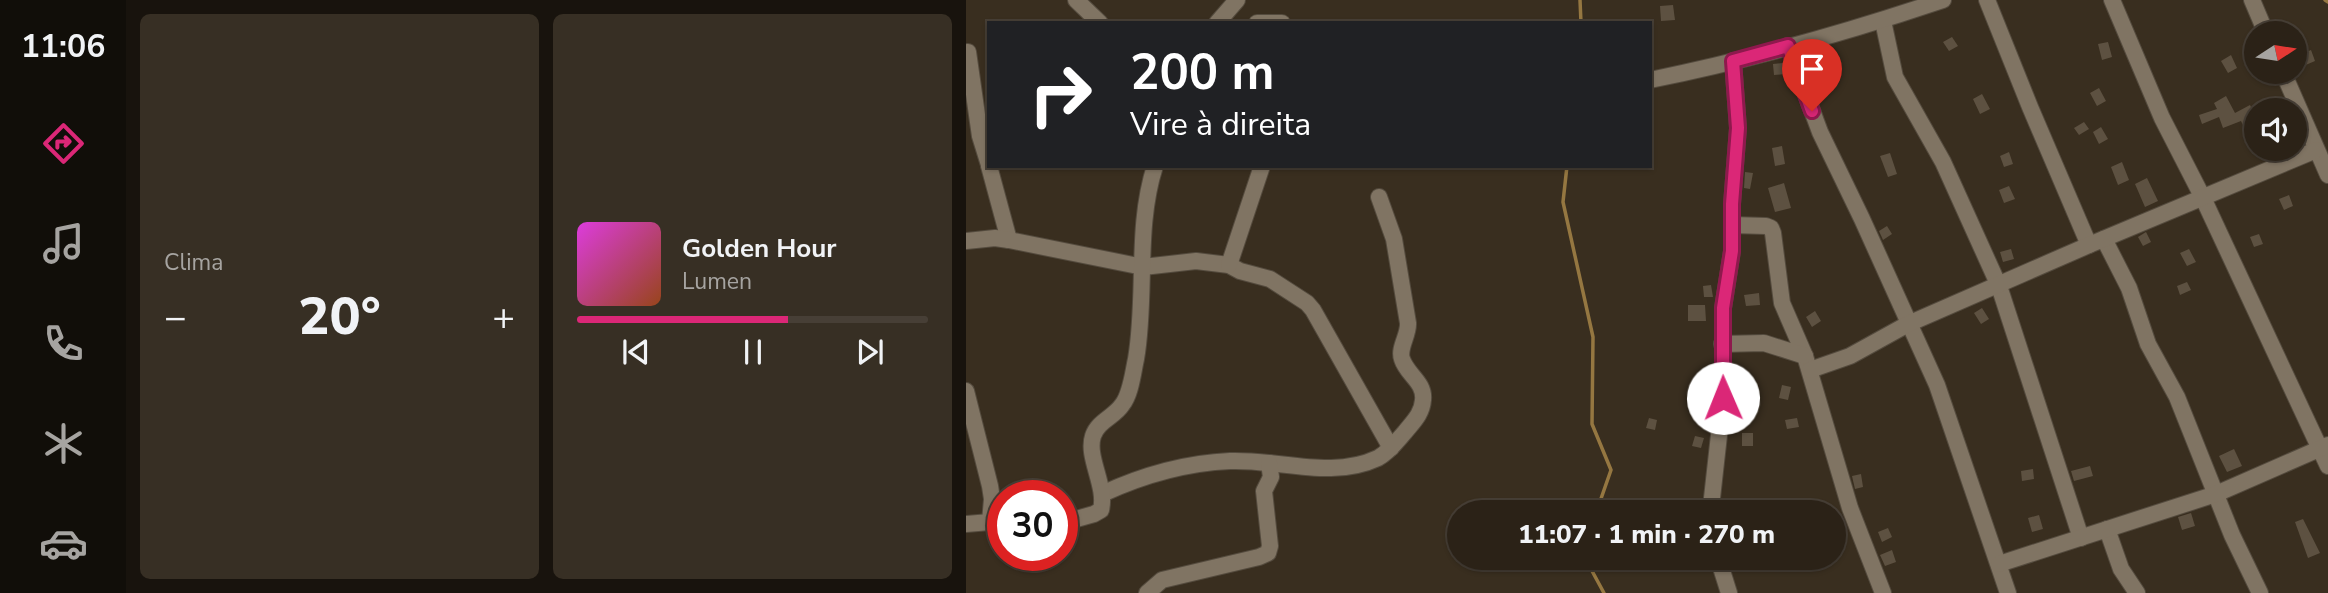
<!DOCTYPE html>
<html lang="pt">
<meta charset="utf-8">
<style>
body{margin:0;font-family:"Nunito Sans",sans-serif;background:#372f24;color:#f1f3f6;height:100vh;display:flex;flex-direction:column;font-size:26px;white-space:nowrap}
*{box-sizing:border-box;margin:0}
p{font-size:23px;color:#a6a4a1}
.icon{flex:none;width:38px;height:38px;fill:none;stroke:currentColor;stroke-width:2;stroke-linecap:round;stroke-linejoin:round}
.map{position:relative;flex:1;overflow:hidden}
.panel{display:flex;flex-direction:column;gap:14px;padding:14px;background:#18130d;width:840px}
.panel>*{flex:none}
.banner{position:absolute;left:21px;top:21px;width:665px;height:147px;border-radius:0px;box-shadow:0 2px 5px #0004,0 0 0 2px #473f36;background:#202124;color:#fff;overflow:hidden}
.needle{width:46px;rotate:78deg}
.fabs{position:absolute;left:1278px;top:21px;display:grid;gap:14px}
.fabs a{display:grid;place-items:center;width:63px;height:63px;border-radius:50%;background:#2b2217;box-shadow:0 2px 5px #0004,0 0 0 2px #473f36;font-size:35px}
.speed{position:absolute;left:21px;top:480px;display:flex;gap:14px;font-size:35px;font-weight:700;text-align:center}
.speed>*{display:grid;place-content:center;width:91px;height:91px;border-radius:50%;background:#2b2217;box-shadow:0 2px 5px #0004,0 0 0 2px #473f36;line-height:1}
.speed .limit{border:10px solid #d22;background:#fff;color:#111}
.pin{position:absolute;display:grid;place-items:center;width:60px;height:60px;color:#fff;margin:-72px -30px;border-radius:50% 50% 50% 0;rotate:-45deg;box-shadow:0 0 7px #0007}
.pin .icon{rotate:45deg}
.me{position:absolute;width:77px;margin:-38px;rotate:359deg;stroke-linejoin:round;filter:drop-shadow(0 0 5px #0008)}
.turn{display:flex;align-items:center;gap:24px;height:147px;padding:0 28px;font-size:32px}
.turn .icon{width:91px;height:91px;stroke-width:2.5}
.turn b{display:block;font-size:49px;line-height:60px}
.big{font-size:52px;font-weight:800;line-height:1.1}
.panel .card{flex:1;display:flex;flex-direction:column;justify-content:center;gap:10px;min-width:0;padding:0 24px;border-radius:10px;background:#372f24}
.song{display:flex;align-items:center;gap:21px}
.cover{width:84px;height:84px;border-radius:10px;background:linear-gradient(135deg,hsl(300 70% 55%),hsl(20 70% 35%))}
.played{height:7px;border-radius:4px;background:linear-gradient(90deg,#db2777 60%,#473f36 60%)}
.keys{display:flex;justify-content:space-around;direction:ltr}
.heat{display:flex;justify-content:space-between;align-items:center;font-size:38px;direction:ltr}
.panel .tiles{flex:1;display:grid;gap:14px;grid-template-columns:repeat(2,1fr)}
.trip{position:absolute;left:481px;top:500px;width:399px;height:70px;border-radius:35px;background:#2b2217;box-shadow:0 2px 5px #0004,0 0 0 2px #473f36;font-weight:800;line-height:70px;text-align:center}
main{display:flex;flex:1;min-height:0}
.dock{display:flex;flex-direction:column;width:126px;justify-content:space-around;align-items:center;background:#110e09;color:#a6a4a1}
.dock .icon{width:49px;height:49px}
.dock .on{color:#db2777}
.dock b{font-size:32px;color:#f1f3f6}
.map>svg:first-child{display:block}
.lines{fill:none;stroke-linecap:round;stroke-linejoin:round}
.stream{stroke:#957741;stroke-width:3.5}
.building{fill:#5d5141}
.minor-casing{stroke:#544b3e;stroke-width:18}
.minor{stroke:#807463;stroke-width:16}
.route-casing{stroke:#8e194d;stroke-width:18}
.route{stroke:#db2777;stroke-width:12}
</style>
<main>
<nav class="dock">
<b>11:06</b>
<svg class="icon on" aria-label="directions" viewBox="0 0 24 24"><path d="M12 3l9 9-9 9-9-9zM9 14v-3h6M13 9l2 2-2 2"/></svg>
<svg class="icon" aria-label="music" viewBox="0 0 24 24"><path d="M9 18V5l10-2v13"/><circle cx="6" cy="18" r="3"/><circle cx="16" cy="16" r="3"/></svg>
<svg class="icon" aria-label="phone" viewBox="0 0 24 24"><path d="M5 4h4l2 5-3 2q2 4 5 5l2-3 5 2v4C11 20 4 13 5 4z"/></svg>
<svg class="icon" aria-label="climate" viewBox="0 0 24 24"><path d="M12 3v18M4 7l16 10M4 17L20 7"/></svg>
<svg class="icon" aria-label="car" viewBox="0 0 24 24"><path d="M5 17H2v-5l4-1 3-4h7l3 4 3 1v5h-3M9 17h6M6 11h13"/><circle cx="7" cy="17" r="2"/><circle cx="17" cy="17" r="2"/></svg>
</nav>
<section class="panel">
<div class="tiles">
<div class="card"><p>Clima</p>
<div class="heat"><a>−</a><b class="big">20°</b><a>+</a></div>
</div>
<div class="card">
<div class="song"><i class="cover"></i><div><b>Golden Hour</b><p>Lumen</p></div></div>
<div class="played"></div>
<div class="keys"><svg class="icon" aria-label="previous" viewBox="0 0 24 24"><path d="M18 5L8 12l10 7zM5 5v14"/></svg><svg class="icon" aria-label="pause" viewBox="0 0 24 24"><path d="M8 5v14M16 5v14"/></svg><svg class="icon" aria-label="next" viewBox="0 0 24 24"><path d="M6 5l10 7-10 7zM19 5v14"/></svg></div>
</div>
</div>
</section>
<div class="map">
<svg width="1362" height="593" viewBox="0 0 1362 593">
<rect width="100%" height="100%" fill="#392e1f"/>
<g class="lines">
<g class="stream">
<polyline points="614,0 615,23"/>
<polyline points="1359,0 1362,2"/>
<polyline points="601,166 597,202 627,337 626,424 645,470 630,513"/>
<polyline points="619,558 638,593"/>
</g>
</g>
<g class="building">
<polygon points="707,5 709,20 695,21 694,6"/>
<polygon points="986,37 992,46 983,51 977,42"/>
<polygon points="1142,42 1146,57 1136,60 1132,44"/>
<polygon points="1345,50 1349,61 1335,67 1331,56"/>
<polygon points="1265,55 1271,68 1262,73 1255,61"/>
<polygon points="817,63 819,74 808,75 807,64"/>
<polygon points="1133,88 1140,101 1131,106 1124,93"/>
<polygon points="1016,94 1024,109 1014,114 1007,99"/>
<polygon points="1260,96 1269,113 1284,105 1290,117 1290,152 1275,121 1257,128 1253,117 1236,124 1233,115 1251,109 1248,103"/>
<polygon points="1118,122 1123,129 1113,135 1108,128"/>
<polygon points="1135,127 1142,139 1133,144 1127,132"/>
<polygon points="816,146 819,164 809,166 806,148"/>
<polygon points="1043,152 1047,164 1038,167 1034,156"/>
<polygon points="924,153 931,174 922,177 914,156"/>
<polygon points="1156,162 1163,180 1152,185 1145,167"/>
<polygon points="779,172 787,173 784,189 778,188"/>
<polygon points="1181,178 1192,201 1179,207 1169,184"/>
<polygon points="818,183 825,208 809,212 802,188"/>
<polygon points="1043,186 1049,199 1038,203 1033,190"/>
<polygon points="1323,195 1327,206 1318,210 1313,199"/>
<polygon points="921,226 926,234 917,240 913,231"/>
<polygon points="1180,232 1185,242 1177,246 1172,237"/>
<polygon points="1293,234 1297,244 1288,247 1284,237"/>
<polygon points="1045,249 1048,259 1037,262 1034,252"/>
<polygon points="1223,249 1230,262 1221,266 1214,253"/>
<polygon points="1221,282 1225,290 1214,295 1211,286"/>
<polygon points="745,285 747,297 738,297 737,286"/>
<polygon points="793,293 794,305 780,306 778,295"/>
<polygon points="722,305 739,305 740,321 722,321"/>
<polygon points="1016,308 1023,319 1015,324 1008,313"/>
<polygon points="849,311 855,321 846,327 840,317"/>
<polygon points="816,385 825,387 822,400 813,398"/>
<polygon points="683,418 691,420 689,430 680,428"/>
<polygon points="831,418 833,427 821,429 819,420"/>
<rect x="776" y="433" width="11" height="13"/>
<polygon points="729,436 738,438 735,448 726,446"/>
<polygon points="1268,449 1276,466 1261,472 1253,456"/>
<polygon points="1124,466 1127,476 1108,481 1105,471"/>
<polygon points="1067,469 1068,479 1056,481 1055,471"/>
<polygon points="895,474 897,487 889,489 886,476"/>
<rect x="769" y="499" width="9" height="10"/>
<polygon points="1225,513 1229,526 1216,530 1212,517"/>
<polygon points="1073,515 1077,529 1066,532 1062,518"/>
<polygon points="1337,519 1354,553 1342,558 1329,522"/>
<polygon points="922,528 926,537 916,542 912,532"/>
<polygon points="926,550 930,562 919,566 914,555"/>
</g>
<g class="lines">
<defs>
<g id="minor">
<polyline points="110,0 134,23"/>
<polyline points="1021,0 1064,107 1123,245"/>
<polyline points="1146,0 1196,118 1237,198 1362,466"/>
<polyline points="1286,0 1300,33"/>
<polyline points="917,21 929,77 977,162 1033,286 1115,538"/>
<polyline points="251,23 271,0"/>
<polyline points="291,23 316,23"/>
<polyline points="822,46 854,132 896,219 971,385 1042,593"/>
<polyline points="2,52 14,136 23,165"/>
<polyline points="1317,72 1362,175"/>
<path d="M684 80C783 60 882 32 977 0"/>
<polyline points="23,166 43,240"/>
<polyline points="766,225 800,226 805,228 807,233 816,303 839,356 884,508 917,593"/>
<polyline points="1138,239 1163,288 1182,344 1211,397 1266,535 1294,593"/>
<polyline points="0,241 29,238 43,240 177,267 230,261 263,265 274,271 304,279 341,303 347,310 425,448"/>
<polyline points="263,265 296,166"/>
<polyline points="756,344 798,343 839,356"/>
<polyline points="844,370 884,356 942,324 1123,245 1350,150"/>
<polyline points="0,391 24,486 26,499 24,522"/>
<path d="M136 494C177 475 219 463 264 461 314 459 365 480 412 458 423 452 431 441 439 432 447 422 456 414 457 400 459 382 441 375 436 359 432 348 443 335 442 323L428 239 413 197"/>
<polyline points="747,513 746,498 757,399 757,308 766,251 766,204 772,128 767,61"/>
<path d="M96 523 128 514 135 510C141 486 120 457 127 436 132 421 148 417 156 405 165 394 167 372 170 359 181 295 169 228 189 166"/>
<polyline points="0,524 24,522 37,531"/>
<polyline points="1141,529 1155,569 1171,593"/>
<polyline points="752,558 763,593"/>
<polyline points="1033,564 1250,494 1362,445"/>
<polyline points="181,593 196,580 293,557 302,553 304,546 298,491 305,477 303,463"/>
</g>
</defs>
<use href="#minor" class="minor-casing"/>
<use href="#minor" class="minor"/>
</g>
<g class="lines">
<defs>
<polyline id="route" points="757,398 757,308 766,251 766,204 772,128 767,61 822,46 846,111"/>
</defs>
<use href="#route" class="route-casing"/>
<use href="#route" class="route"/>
</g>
</svg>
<div class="fabs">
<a><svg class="needle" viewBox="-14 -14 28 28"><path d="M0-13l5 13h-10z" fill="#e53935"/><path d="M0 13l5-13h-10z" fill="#a6a4a1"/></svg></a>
<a><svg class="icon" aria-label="sound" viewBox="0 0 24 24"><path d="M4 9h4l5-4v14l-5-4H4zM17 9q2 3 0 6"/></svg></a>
</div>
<div class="speed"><div class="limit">30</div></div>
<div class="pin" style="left:846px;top:111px;background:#d93025"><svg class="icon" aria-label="arrive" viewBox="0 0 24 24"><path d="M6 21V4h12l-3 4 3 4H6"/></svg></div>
<svg class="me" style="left:757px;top:398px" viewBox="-20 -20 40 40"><circle r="19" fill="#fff"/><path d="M0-13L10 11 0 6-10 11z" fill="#db2777"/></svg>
<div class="trip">11:07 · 1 min · 270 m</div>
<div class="banner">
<div class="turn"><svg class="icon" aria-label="right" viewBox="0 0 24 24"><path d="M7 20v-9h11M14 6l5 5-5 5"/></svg><div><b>200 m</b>Vire à direita</div></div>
</div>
</div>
</main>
